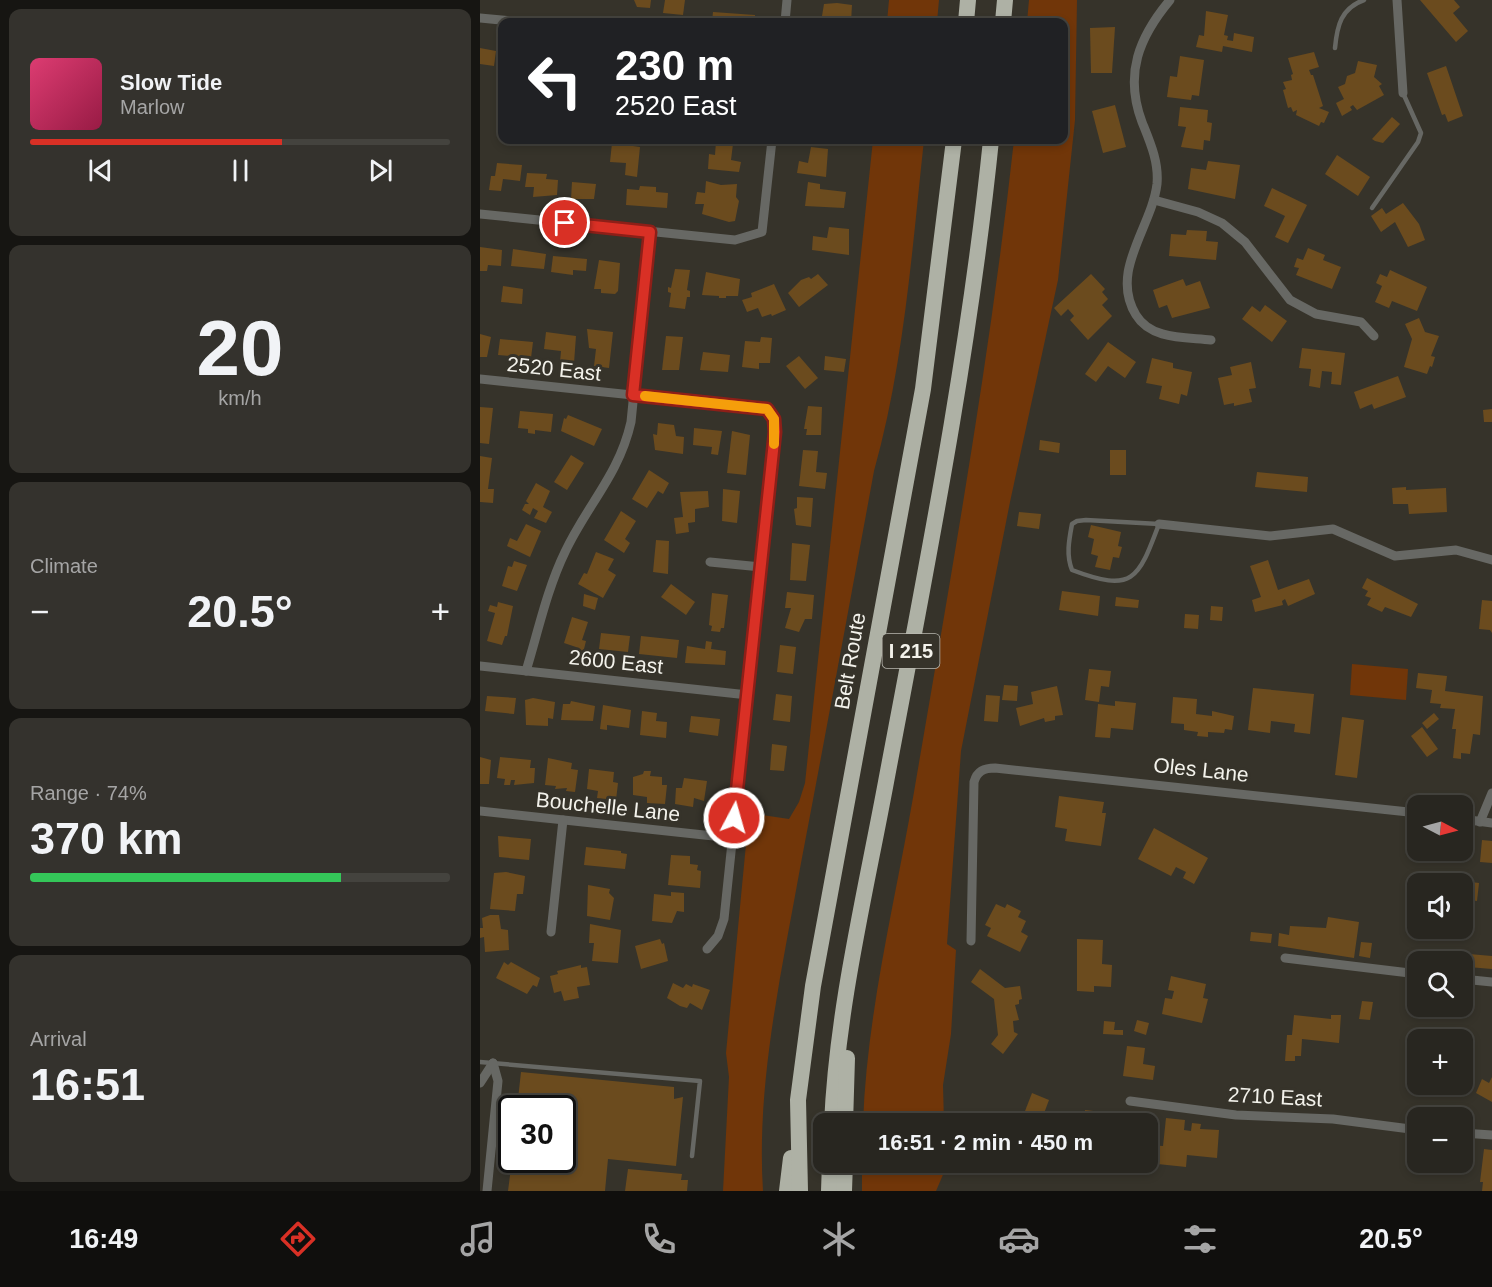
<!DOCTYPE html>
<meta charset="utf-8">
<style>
body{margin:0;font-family:Helvetica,sans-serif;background:#34322d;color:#f1f3f6;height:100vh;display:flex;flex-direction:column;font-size:22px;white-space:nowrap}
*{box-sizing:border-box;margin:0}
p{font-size:20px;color:#a5a5a5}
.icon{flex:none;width:33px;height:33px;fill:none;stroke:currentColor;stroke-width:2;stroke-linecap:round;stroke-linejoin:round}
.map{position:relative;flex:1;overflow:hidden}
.details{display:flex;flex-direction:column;gap:9px;padding:9px;background:#161512;width:480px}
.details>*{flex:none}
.guide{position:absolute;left:18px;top:18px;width:570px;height:126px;border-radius:12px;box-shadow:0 3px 9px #0003,0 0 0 2px #44433e;background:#202124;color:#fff;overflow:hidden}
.needle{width:39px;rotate:96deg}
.controls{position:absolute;left:927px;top:795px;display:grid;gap:12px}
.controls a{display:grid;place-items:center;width:66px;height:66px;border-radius:12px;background:#282620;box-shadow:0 3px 9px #0003,0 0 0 2px #44433e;font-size:30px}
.speed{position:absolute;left:18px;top:1095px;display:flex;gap:12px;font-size:30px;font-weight:700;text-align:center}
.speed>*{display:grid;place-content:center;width:78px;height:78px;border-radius:50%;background:#282620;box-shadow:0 3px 9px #0003,0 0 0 2px #44433e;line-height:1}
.speed .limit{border:3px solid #111;border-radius:9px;background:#fff;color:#111}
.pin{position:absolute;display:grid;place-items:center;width:51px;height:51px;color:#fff;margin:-26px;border:3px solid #fff;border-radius:50%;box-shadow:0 2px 6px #0007}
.me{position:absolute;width:66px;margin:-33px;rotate:6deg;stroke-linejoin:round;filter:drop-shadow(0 0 4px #0008)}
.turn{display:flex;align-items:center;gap:21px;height:126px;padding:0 18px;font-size:27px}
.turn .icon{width:78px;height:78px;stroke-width:2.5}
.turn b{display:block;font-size:42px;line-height:51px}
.big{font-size:45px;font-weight:700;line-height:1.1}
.details .widget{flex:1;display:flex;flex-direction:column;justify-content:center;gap:9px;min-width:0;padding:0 21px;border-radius:12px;background:#34322d}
.details .dial{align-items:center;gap:0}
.dial b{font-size:78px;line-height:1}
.song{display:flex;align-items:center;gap:18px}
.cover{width:72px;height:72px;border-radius:9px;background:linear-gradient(135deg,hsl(340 70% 55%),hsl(340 70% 35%))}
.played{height:6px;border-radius:3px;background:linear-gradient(90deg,#d93025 60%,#44433e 60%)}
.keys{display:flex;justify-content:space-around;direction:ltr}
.heat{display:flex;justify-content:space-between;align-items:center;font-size:33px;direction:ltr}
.charge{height:9px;border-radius:4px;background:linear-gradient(90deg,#34c759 74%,#44433e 0)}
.trip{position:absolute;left:333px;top:1113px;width:345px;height:60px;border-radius:12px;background:#282620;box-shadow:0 3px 9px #0003,0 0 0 2px #44433e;font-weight:700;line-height:60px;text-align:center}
.menu{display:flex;height:96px;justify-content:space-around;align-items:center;background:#100f0d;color:#a5a5a5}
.menu .icon{width:42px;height:42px}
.menu .active{color:#d93025}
.menu b{font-size:27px;color:#f1f3f6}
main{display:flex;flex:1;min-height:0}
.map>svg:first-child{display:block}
.green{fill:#713609}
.building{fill:#6b4b1e}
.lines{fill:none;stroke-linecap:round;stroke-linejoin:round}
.lane{stroke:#676864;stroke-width:4.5}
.street{stroke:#676864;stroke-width:9}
.highway{stroke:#aeb1a5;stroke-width:16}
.route-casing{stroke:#8d1f18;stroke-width:15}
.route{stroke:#d93025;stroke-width:10}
.slow{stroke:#f59e0b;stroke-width:10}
.labels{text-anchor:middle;stroke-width:6;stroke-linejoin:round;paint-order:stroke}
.shield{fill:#36332a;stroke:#bab9b1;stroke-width:1.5}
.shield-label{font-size:20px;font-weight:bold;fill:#f3f2eb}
.street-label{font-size:21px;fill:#f3f2eb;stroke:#36332a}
</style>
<main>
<section class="details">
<div class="widget">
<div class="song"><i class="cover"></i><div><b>Slow Tide</b><p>Marlow</p></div></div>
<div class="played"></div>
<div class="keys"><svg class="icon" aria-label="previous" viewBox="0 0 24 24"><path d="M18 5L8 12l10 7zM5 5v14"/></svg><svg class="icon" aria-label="pause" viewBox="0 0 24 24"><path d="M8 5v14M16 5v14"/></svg><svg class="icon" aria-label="next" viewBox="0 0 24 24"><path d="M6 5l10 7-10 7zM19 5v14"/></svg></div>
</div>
<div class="widget dial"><b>20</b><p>km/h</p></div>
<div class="widget"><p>Climate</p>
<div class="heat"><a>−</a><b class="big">20.5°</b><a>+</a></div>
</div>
<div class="widget"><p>Range · 74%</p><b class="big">370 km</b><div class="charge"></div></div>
<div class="widget"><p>Arrival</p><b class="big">16:51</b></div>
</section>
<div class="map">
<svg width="1012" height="1191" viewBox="0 0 1012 1191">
<rect width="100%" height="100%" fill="#36332a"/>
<g class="green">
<polygon points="409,0 459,0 457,22 407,22"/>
<path d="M549 0H597L595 120 578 280 530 502 481 751 467 944 476 950 471 1034 463 1085 464 1123H383C387 1012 415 902 434 792 471 575 510 359 534 140H584V22H547Z"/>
<path d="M393 140H444C432 250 424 364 394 471 370 602 346 732 321 863 302 970 276 1082 283 1191H243L249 1077 246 1053 269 813 309 819 319 802 325 783Z"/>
<polygon points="872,664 928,669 926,700 870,695"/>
<polygon points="468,1163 456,1191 382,1191 382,1163"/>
</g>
<g class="building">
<polygon points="154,0 171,0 170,8 157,7"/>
<polygon points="185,0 205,0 203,15 183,13"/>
<polygon points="940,0 974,0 980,7 973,13 988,31 976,42"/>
<polygon points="357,3 372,5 371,22 341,22 344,4"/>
<polygon points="726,11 748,15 744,35 748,36 747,40 753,41 754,33 774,37 772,52 743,46 742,52 716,47 719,35 724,36"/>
<polygon points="233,12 275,15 275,22 232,22"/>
<polygon points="635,27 632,73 611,73 610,28"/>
<polygon points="0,48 16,51 14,66 0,64"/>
<polygon points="834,52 839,67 829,70 831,75 833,75 843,106 839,108 849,112 844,123 841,122 839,126 816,115 817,110 813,112 811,107 808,108 803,90 806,89 803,82 812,80 811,75 813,74 808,58"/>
<polygon points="700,56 724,60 719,96 712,95 711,100 687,97 690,76 697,77"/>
<polygon points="878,61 897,65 894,77 902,84 899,86 904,95 877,110 873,105 870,107 872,110 862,116 856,103 864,99 858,87 865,84 867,76 875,73"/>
<polygon points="966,66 983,116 968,122 965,114 962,115 947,73"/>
<polygon points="635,105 646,147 623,153 612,111"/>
<polygon points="700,107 728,110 727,122 732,123 730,141 724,140 723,150 701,147 706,127 698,126"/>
<polygon points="912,117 920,124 903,143 895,141 892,139"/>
<polygon points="236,141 253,144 251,160 261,162 259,172 228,169 229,154 235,155"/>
<polygon points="132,143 160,147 157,177 145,175 146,163 130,162"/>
<polygon points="331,147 348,149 346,177 317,173 319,161 328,163"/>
<polygon points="857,155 890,177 878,196 845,174"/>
<polygon points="728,161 760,165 755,199 708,189 711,168 726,170"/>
<polygon points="17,163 42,165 40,181 23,179 21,191 9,190 11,176 15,176"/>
<polygon points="47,173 67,174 66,179 78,180 77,195 53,197 54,187 45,187"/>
<polygon points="226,181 241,185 257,184 256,197 259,201 255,221 249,222 222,214 224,204 215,204 217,192 225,193"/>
<polygon points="92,182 116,184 114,199 91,199"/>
<polygon points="328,182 340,184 340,189 366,192 364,208 325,206"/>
<polygon points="160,186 176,187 176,192 188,193 187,208 146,205 147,189 159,190"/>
<polygon points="792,188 827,205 808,243 795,237 805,216 784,206"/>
<polygon points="923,203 939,224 945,240 928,247 915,222 901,232 891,216 902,208 906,214"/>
<polygon points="349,227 369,229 369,255 332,250 333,236 347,238"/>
<polygon points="707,230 727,231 726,241 738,242 736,260 689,256 691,234 706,235"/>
<polygon points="0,247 22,250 21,266 8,265 7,271 0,271"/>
<polygon points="828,248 845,255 843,260 861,267 852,289 816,275 819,268 814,267 817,258 823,260"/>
<polygon points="33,249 66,254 64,269 31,266"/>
<polygon points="73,256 107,259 106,271 93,270 93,275 71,272"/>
<polygon points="119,260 140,263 138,291 135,294 121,293 121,289 114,289"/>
<polygon points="195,269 210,270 207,290 210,291 210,297 207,297 205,309 189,307 191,293 188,292 188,287 191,288"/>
<polygon points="910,270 947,287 937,311 912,301 909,308 895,302 902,286 896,283 900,274 907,277"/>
<polygon points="226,272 260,279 258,296 246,296 246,298 239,298 239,296 222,295"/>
<polygon points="338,274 348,285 319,307 308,293 321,280 329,277 331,279"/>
<polygon points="611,274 625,289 622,292 628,299 622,305 632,316 608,340 590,320 594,316 588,309 581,316 574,308"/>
<polygon points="703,279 706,286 720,281 730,308 692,318 687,305 679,308 673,290"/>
<polygon points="294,284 306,310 292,316 291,314 282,317 278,308 267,312 262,300 272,297 271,293"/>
<polygon points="23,286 43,289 42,304 21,302"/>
<polygon points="785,305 807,321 792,342 762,319 772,306 780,312"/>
<polygon points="939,318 945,332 959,336 951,356 955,357 952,367 950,366 947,374 924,367 932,339 925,324"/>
<polygon points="107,329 133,332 129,368 114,366 116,349 109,348"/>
<polygon points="66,332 96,336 94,363 80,362 81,351 64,349"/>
<polygon points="0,334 11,337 7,357 0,357"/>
<polygon points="186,336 203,337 199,370 182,370"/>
<polygon points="281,337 292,338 290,363 279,363 279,369 262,367 265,341 280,342"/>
<polygon points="20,339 53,342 51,358 18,355"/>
<polygon points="628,342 656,362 645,378 628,366 616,382 605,374"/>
<polygon points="822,348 865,353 861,385 851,384 852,372 842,371 840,388 829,386 831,369 819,368"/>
<polygon points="223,352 250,355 248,372 220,370"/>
<polygon points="319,356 338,378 325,389 306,366"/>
<polygon points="345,356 366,359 364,372 344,370"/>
<polygon points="672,358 693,363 693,368 712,372 707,396 701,394 699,404 679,399 682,386 666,383"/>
<polygon points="771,362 776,388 769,389 772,402 754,406 754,403 744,405 738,378 752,375 750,367"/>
<polygon points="918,376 926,397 894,409 892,404 880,409 874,392"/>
<polygon points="328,406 342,407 341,435 326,435 327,429 324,429"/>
<polygon points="0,407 13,408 9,444 0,443"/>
<polygon points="1012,409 1012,422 1004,422 1003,410"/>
<polygon points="40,411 73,414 71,432 55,430 55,434 48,433 48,429 38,428"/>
<polygon points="88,415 122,429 114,446 81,431 84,418 86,419"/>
<polygon points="178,423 194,425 196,436 204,437 203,454 175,450 173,434 177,435"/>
<polygon points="214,428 242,431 238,455 231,454 232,447 213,445"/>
<polygon points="252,431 270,435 266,475 247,473"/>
<polygon points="560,440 580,443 579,453 559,450"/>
<polygon points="323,450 338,451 336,472 347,473 345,489 319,486"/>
<rect x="630" y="450" width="16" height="25"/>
<polygon points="91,455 104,463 87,490 74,482"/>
<polygon points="0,456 12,458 8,489 14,489 13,503 0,502"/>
<polygon points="169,470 189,483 183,494 178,491 167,508 152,499"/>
<polygon points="777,472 828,477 827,492 775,487"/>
<polygon points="56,483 70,491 63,507 72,512 66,523 54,518 58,511 53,508 50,515 42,510 45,504 49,504 46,501"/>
<polygon points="926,487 926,490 966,488 967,512 929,514 928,504 913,504 912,488"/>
<polygon points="243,489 260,491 257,523 242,521"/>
<polygon points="228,491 229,507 215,509 215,522 208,523 209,532 196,534 194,518 203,517 200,492"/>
<polygon points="317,497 333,498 331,527 316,525 314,509 317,508"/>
<polygon points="141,511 156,521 145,539 150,543 144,553 124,540"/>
<polygon points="539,512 561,514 559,529 537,526"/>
<polygon points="46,524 61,531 50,557 27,546 30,538 37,541"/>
<polygon points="611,525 641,532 638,546 642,547 639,558 633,557 630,570 615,567 618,556 611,554 614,539 608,537"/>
<polygon points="176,540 189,541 188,574 173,572"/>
<polygon points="312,543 330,545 326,581 310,580"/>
<polygon points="116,552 134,559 128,570 136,575 123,598 98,584 104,573 107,574"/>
<polygon points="788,560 798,590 829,579 835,594 808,606 805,599 802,601 803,605 775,612 772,600 781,597 770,566"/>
<polygon points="34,561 47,565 37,591 22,586 28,566 32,567"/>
<polygon points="887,578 938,604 931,617 905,607 902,612 887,605 891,598 885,596 888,591 882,588"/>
<polygon points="191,584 215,602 206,615 181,597"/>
<polygon points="582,591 620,596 618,616 579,610"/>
<polygon points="307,592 334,595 332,619 325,619 319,632 305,628 311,608 305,608"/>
<polygon points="232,593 248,595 244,628 241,628 240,632 231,631 232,626 229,625"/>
<polygon points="104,594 118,598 115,610 103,606"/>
<polygon points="636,597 659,600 658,608 635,606"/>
<polygon points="1002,600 1012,601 1012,633 1010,630 999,629"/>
<polygon points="18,602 33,606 27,636 25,636 22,645 7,641 15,613 8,611 10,605 17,607"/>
<polygon points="731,606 743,607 742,621 730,620"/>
<polygon points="705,614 719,615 718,629 704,628"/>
<polygon points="92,617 108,622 102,640 106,641 103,653 95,651 96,647 84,643"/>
<polygon points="121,633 150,636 148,652 119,649"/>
<polygon points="161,636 199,640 197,658 159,654"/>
<polygon points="226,641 232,642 231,649 246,651 245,665 205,663 207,646 225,649"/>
<polygon points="300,645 316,647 313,674 297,672"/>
<polygon points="609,669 631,671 629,687 621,686 619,702 605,700"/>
<polygon points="938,673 967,676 965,691 1003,696 1000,735 993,734 990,754 981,753 981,759 973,758 976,729 972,729 975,709 960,708 961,704 950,703 952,690 936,688"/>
<polygon points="524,685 538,686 537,701 522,700"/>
<polygon points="577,686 583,715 575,716 575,720 565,722 564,718 540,726 536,708 553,704 551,692"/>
<polygon points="773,688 834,694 830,734 814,732 815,724 791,721 790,733 768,730"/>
<polygon points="296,694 312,696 310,722 293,720"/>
<polygon points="506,695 520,696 518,722 504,721"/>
<polygon points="7,696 36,698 34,714 5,711"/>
<polygon points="693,697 717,699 716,714 732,716 732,711 754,716 752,730 745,729 744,733 728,732 728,737 717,736 718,732 704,730 704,724 691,723"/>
<polygon points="53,698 75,702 73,719 68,718 68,726 46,725 45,700"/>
<polygon points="91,701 115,706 113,721 81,720 83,704 90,704"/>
<polygon points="635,701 656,703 653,730 631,728 630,738 615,737 618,704 635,706"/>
<polygon points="123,705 151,710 149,728 127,725 127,730 120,729"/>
<polygon points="162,711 177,713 176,721 187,722 186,738 160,735"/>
<polygon points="954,713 959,719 947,729 942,723"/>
<polygon points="211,716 240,719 238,736 209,732"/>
<polygon points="862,717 884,720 877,778 855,775"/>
<polygon points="942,727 958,749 947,757 931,736"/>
<polygon points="292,744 307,746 304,771 290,770"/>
<polygon points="0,757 11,760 9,784 0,784"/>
<polygon points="20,757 51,760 50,768 55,768 54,783 34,785 35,780 31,780 30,785 24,785 25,779 17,778"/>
<polygon points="68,758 92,763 91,769 98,770 95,792 86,791 87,788 75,789 76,786 65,785"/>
<polygon points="109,769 134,772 133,782 138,783 136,800 117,798 118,791 107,789"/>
<polygon points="164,771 171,771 170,776 182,777 182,785 187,785 185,804 167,803 167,797 153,795 153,777 163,774"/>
<polygon points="204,778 227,781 224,801 214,798 213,807 195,804 196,788 202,788"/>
<polygon points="579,796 624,802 622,813 626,813 621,846 585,841 587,829 575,827"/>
<polygon points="674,828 728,858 714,884 703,878 706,872 696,867 691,876 658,859"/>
<polygon points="18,836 51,839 49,860 19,857"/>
<polygon points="1002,840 1012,841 1012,863 1000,862"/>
<polygon points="106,847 141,851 141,853 147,854 145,869 104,865"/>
<polygon points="191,855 210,856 210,864 218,865 217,870 221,871 220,888 188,885"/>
<polygon points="26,872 45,876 43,894 37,894 35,911 10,909 14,873"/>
<polygon points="983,881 999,883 997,901 982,899"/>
<polygon points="108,885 130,889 129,893 134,898 130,920 107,916"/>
<polygon points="191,892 204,893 204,912 197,911 192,923 172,921 174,894 191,896"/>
<polygon points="516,904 525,908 527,904 541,911 538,917 546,921 541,932 548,936 540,952 507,936 511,928 505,925"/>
<polygon points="10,915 19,915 21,929 28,930 29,950 5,952 4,937 0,938 0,928 3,928 2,918"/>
<polygon points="848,917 879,922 874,958 798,946 799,933 809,935 810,926 846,928"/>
<polygon points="110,924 141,930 138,963 112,961 114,943 109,943"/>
<polygon points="771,932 792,934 791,943 770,941"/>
<polygon points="180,939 182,944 184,943 188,961 161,969 155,946"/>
<polygon points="597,939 623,940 622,964 632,965 631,987 614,986 614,992 597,991"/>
<polygon points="881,942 892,943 890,958 879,956"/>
<polygon points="989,954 1012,956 1012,969 988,967"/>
<polygon points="24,962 28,965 31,962 60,978 57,987 53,985 47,994 16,978"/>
<polygon points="101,965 101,968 107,967 110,985 97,987 99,998 84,1001 81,991 74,993 70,976 78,974 77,971"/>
<polygon points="500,969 525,988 540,986 542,999 539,1000 539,1004 535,1005 539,1020 533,1021 534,1032 538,1034 523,1054 511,1044 518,1035 514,999 491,982"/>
<polygon points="691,976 726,984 723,998 728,999 722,1023 682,1014 685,998 692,999 694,991 688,990"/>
<polygon points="193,983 203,988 206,984 212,987 213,984 230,990 222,1010 210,1003 207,1008 200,1006 187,998"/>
<polygon points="882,1001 893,1002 890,1020 879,1019"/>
<polygon points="814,1015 851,1019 851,1015 861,1015 859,1043 822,1039 821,1056 815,1056 815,1061 805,1061 807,1035 812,1035"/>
<polygon points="657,1020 669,1023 666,1035 654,1031"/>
<polygon points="624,1021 635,1022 634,1030 643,1030 643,1035 623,1034"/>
<polygon points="647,1046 665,1048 663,1064 675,1066 673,1080 643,1076"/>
<polygon points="41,1072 194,1087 194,1099 203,1097 196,1166 128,1159 125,1191 28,1191 32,1160 82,1160 82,1108 37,1108"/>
<polygon points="1012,1077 1012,1102 996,1093 1002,1079 1009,1083"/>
<polygon points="552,1093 569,1100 560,1124 540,1124"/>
<polygon points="605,1110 622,1112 621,1124 604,1124"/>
<polygon points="686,1118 705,1120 704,1130 711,1131 712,1123 721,1124 720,1129 739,1130 737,1158 707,1155 706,1167 668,1163 669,1145 683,1146"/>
<polygon points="1004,1149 1012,1150 1012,1191 1002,1191 1003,1182 1000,1182"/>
<polygon points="148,1169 202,1174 201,1180 208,1180 207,1191 145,1191"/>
</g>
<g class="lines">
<g class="lane">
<path d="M855 48C857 26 861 8 884 0"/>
<polyline points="892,208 938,142 941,133 923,93"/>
<path d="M597 521 606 520 679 524C658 580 653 593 592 570 586 555 589 540 592 524Z"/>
<polyline points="0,1062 220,1081 212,1156"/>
</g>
<g class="street">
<path d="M690 0C659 37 644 74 662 122 670 142 679 162 677 184 672 227 629 271 656 315 671 340 706 337 731 340"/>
<polyline points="917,0 923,93"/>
<polyline points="0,18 42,22"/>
<polyline points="305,22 307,0"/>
<polyline points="674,200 718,212 742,223 765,242 810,300 836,314 881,322 894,336"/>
<polyline points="0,214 255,240 282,232 292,140"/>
<polyline points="0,379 287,409 294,419 295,432 244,919 238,936 227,949"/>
<polyline points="679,524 790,536 853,529 915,556 976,550 1012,560"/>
<polyline points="230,562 281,567"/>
<polyline points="0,666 268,695"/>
<path d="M46 671C58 632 67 589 85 552 107 505 139 475 151 422L170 232"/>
<polyline points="0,811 252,838"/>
<polyline points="982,819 1012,823"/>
<polyline points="1000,822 1012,793"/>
<polyline points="71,932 83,820"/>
<path d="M491 941 494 782C497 771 504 768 515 768L938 813"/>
<polyline points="805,958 938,974"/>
<polyline points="982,979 1012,982"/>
<polyline points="0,1083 13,1063"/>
<polyline points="650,1101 756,1115 853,1119 938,1130"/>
<polyline points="982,1133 1012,1135"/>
<polyline points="7,1191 18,1081 13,1063"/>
</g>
<g class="highway">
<polyline points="486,22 488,0"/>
<polyline points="523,22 525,0"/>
<path d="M352 1124C357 1009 385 895 406 782 446 569 489 356 511 140"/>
<polyline points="365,1124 367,1058"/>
<polyline points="307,1191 311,1158"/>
<polyline points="320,1191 318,1100 333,986 443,389 474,140"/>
<polyline points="349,1191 350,1162"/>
<polyline points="364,1191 365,1162"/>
</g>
</g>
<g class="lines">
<defs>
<polyline id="route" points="85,223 170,232 153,395 287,409 294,419 295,432 254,818"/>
</defs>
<use href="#route" class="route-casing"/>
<use href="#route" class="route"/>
<polyline class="slow" points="165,396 287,409 294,419 294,444"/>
</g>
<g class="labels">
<rect class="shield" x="402.5" y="634" width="57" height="34" rx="4.5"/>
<g class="shield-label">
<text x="431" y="658">I 215</text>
</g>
<g class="street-label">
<text transform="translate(74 369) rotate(6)" y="7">2520 East</text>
<text transform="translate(370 661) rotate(-80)" y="7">Belt Route</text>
<text transform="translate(136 662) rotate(6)" y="7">2600 East</text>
<text transform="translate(721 770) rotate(6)" y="7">Oles Lane</text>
<text transform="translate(128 807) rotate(6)" y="7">Bouchelle Lane</text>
<text transform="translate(795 1097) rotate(3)" y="7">2710 East</text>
</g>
</g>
</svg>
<div class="controls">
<a><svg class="needle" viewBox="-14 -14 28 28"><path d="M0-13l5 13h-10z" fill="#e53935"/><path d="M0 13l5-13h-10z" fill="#a5a5a5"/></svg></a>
<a><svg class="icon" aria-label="sound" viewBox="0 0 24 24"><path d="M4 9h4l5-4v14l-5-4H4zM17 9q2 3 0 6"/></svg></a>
<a><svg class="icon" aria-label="search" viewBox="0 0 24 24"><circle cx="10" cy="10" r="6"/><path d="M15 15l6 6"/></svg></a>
<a>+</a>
<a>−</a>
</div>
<div class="speed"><div class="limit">30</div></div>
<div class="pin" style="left:85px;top:223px;background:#d93025"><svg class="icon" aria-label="arrive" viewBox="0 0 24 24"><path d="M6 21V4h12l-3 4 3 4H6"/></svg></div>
<svg class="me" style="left:254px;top:818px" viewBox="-20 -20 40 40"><circle r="17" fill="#d93025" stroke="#fff" stroke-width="3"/><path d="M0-11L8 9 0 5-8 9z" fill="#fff"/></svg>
<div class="trip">16:51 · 2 min · 450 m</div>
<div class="guide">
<div class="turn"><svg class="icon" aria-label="left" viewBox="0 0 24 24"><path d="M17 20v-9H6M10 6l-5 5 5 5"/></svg><div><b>230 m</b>2520 East</div></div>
</div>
</div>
</main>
<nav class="menu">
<b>16:49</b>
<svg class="icon active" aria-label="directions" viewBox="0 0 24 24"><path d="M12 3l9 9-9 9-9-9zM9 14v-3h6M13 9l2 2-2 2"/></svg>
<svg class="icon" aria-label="music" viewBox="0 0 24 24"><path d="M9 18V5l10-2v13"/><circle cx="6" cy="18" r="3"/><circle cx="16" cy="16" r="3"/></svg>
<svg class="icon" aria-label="phone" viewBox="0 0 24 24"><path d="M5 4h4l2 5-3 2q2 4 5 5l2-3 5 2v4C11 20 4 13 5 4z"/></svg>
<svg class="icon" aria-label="climate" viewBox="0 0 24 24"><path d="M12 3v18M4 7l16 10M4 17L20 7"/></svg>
<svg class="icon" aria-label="car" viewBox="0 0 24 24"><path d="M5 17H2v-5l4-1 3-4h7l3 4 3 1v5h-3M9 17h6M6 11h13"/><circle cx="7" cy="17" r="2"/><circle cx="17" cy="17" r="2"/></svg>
<svg class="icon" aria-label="filters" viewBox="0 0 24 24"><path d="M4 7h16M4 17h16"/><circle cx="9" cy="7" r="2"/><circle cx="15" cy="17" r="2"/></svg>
<b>20.5°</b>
</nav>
